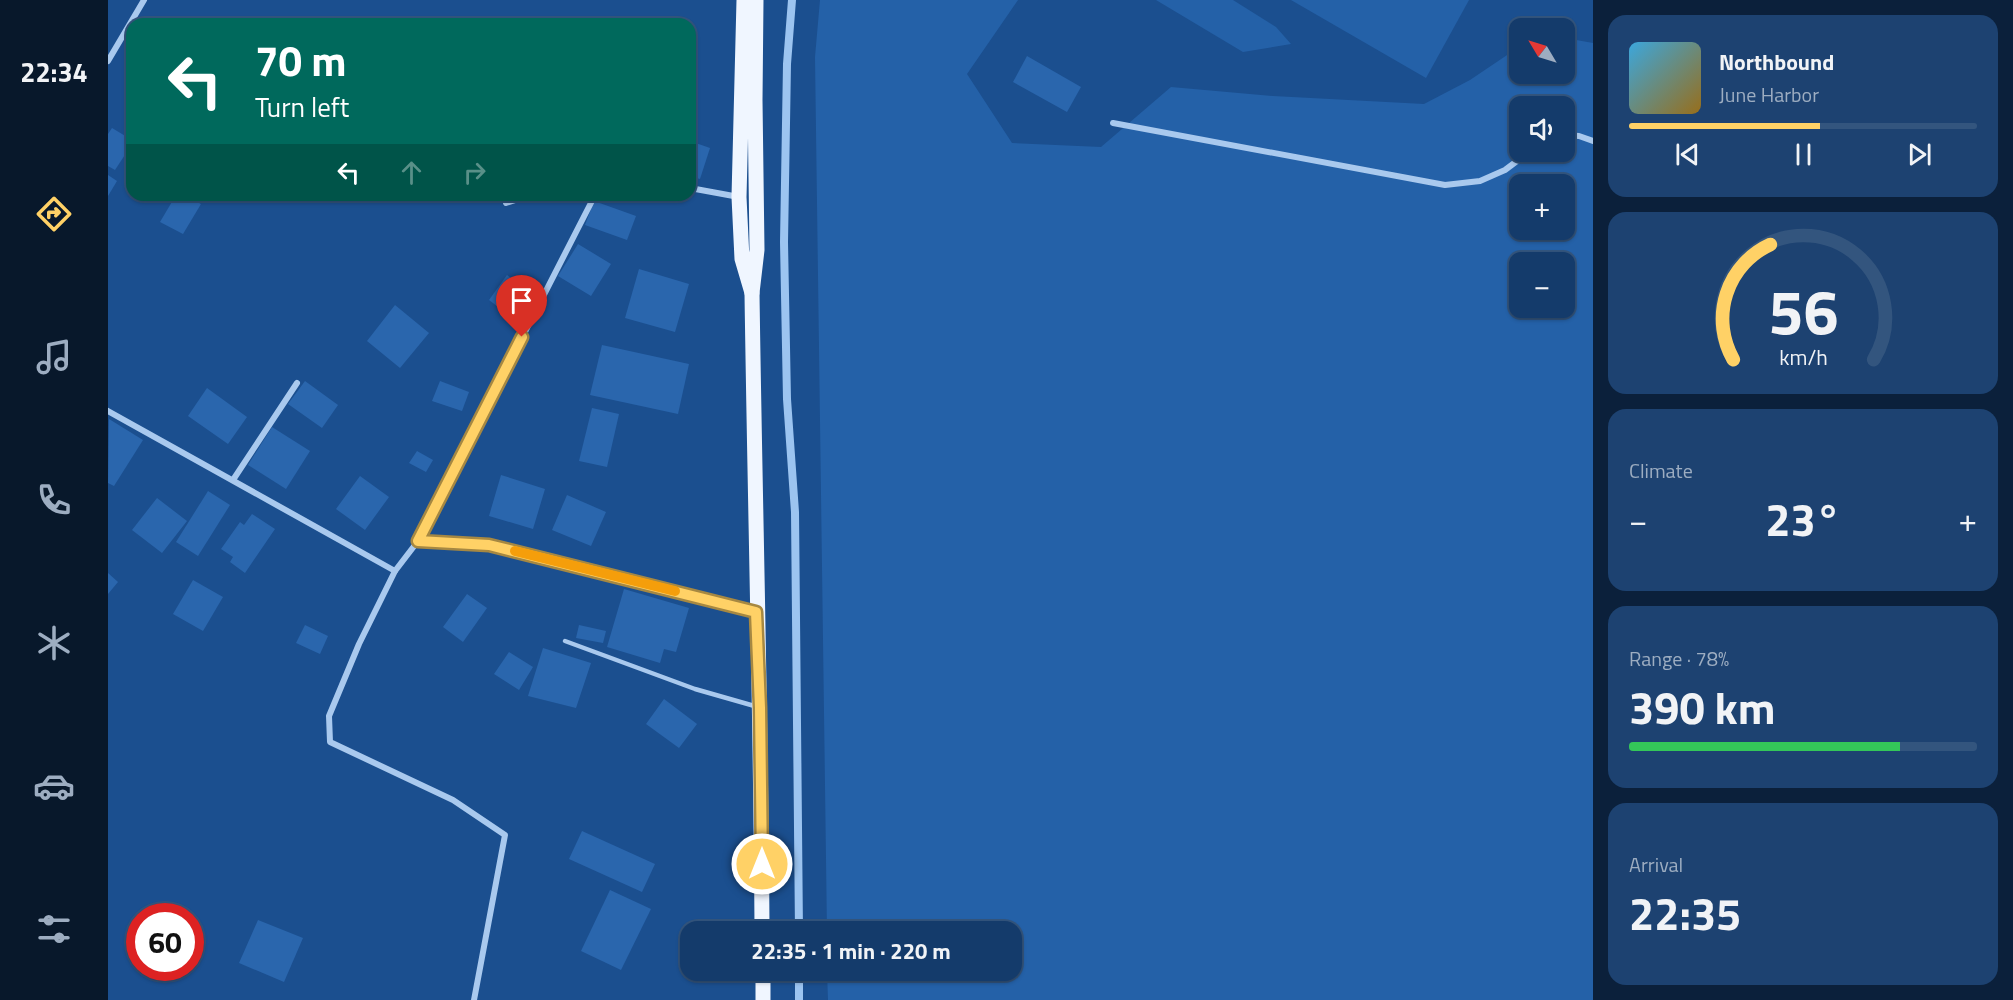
<!DOCTYPE html>
<meta charset="utf-8">
<style>
body{margin:0;font-family:"Titillium Web",sans-serif;background:#1d4271;color:#f1f3f6;height:100vh;display:flex;flex-direction:column;font-size:22px;white-space:nowrap}
*{box-sizing:border-box;margin:0}
p{font-size:20px;color:#9dadc1}
.icon{flex:none;width:33px;height:33px;fill:none;stroke:currentColor;stroke-width:2;stroke-linecap:round;stroke-linejoin:round}
.map{position:relative;flex:1;overflow:hidden}
.panel{display:flex;flex-direction:column;gap:15px;padding:15px;background:#0b203b;width:420px}
.panel>*{flex:none}
.banner{position:absolute;left:18px;top:18px;width:570px;height:183px;border-radius:18px;box-shadow:0 2px 4px #0004,0 0 0 2px #33557e;background:#00695c;color:#fff;overflow:hidden}
.needle{width:39px;rotate:308deg}
.tools{position:absolute;left:1401px;top:18px;display:grid;gap:12px}
.tools a{display:grid;place-items:center;width:66px;height:66px;border-radius:12px;background:#143b6b;box-shadow:0 2px 4px #0004,0 0 0 2px #33557e;font-size:30px}
.speed{position:absolute;left:18px;top:903px;display:flex;gap:12px;font-size:30px;font-weight:700;text-align:center}
.speed>*{display:grid;place-content:center;width:78px;height:78px;border-radius:50%;background:#143b6b;box-shadow:0 2px 4px #0004,0 0 0 2px #33557e;line-height:1}
.speed .limit{border:9px solid #d22;background:#fff;color:#111}
.pin{position:absolute;display:grid;place-items:center;width:51px;height:51px;color:#fff;margin:-62px -26px;border-radius:50% 50% 50% 0;rotate:-45deg;box-shadow:0 0 6px #0007}
.pin .icon{rotate:45deg}
.me{position:absolute;width:66px;margin:-33px;rotate:0deg;stroke-linejoin:round;filter:drop-shadow(0 0 4px #0008)}
.turn{display:flex;align-items:center;gap:21px;height:126px;padding:0 30px;font-size:27px}
.turn .icon{width:78px;height:78px;stroke-width:2.5}
.turn b{display:block;font-size:42px;line-height:51px}
.lanes{display:flex;align-items:center;height:57px;padding:0 30px;background:#0003;justify-content:center;gap:30px;direction:ltr}
.lanes .off{opacity:.35}
.big{font-size:45px;font-weight:700;line-height:1.1}
.panel .tile{flex:1;display:flex;flex-direction:column;justify-content:center;gap:9px;min-width:0;padding:0 21px;border-radius:18px;background:#1d4271}
.panel .dial{align-items:center;gap:0}
.dial svg{height:156px;overflow:visible;fill:none;stroke:#33557e;stroke-width:7;stroke-linecap:round;text-anchor:middle}
.dial text{fill:#f1f3f6;stroke:none}
.song{display:flex;align-items:center;gap:18px}
.cover{width:72px;height:72px;border-radius:9px;background:linear-gradient(135deg,hsl(200 70% 55%),hsl(40 70% 35%))}
.played{height:6px;border-radius:3px;background:linear-gradient(90deg,#ffd166 55%,#33557e 55%)}
.keys{display:flex;justify-content:space-around;direction:ltr}
.heat{display:flex;justify-content:space-between;align-items:center;font-size:33px;direction:ltr}
.charge{height:9px;border-radius:4px;background:linear-gradient(90deg,#34c759 78%,#33557e 0)}
.trip{position:absolute;left:572px;top:921px;width:342px;height:60px;border-radius:18px;background:#143b6b;box-shadow:0 2px 4px #0004,0 0 0 2px #33557e;font-weight:700;line-height:60px;text-align:center}
main{display:flex;flex:1;min-height:0}
.dock{display:flex;flex-direction:column;width:108px;justify-content:space-around;align-items:center;background:#08182b;color:#9dadc1}
.dock .icon{width:42px;height:42px}
.dock .on{color:#ffd166}
.dock b{font-size:27px;color:#f1f3f6}
.map>svg:first-child{display:block}
.green{fill:#2461a8;fill-rule:evenodd}
.lines{fill:none;stroke-linecap:round;stroke-linejoin:round}
.stream{stroke:#9cc4f0;stroke-width:8}
.building{fill:#2a66ad}
.lane{stroke:#a9c9ee;stroke-width:4.5}
.street{stroke:#a9c9ee;stroke-width:6}
.primary{stroke:#f0f6ff;stroke-width:15}
.route-casing{stroke:#a68842;stroke-width:15}
.route{stroke:#ffd166;stroke-width:10}
.slow{stroke:#f59e0b;stroke-width:10}
</style>
<main>
<nav class="dock">
<b>22:34</b>
<svg class="icon on" aria-label="directions" viewBox="0 0 24 24"><path d="M12 3l9 9-9 9-9-9zM9 14v-3h6M13 9l2 2-2 2"/></svg>
<svg class="icon" aria-label="music" viewBox="0 0 24 24"><path d="M9 18V5l10-2v13"/><circle cx="6" cy="18" r="3"/><circle cx="16" cy="16" r="3"/></svg>
<svg class="icon" aria-label="phone" viewBox="0 0 24 24"><path d="M5 4h4l2 5-3 2q2 4 5 5l2-3 5 2v4C11 20 4 13 5 4z"/></svg>
<svg class="icon" aria-label="climate" viewBox="0 0 24 24"><path d="M12 3v18M4 7l16 10M4 17L20 7"/></svg>
<svg class="icon" aria-label="car" viewBox="0 0 24 24"><path d="M5 17H2v-5l4-1 3-4h7l3 4 3 1v5h-3M9 17h6M6 11h13"/><circle cx="7" cy="17" r="2"/><circle cx="17" cy="17" r="2"/></svg>
<svg class="icon" aria-label="filters" viewBox="0 0 24 24"><path d="M4 7h16M4 17h16"/><circle cx="9" cy="7" r="2"/><circle cx="15" cy="17" r="2"/></svg>
</nav>
<div class="map">
<svg width="1485" height="1000" viewBox="0 0 1485 1000">
<rect width="100%" height="100%" fill="#1b4f8f"/>
<g class="green">
<path d="M712 0H910L859 74 904 143 993 147 1063 87 1165 96 1316 104 1362 80 1411 47 1412 74H1456L1457 38 1485 43V1000H720L719 971 903 970V932L719 931 707 57ZM1412 106H1456V152H1412ZM1412 184H1456V230H1412ZM1412 262H1456V308H1412Z"/>
<polygon points="1048,0 1125,0 1168,27 1183,44 1135,52"/>
<polygon points="1183,0 1361,0 1318,78"/>
</g>
<g class="lines">
<g class="stream">
<polyline points="684,0 679,64 676,242 679,399 687,512 691,932"/>
<polyline points="691,970 691,1000"/>
</g>
</g>
<g class="building">
<polygon points="919,56 973,87 959,112 905,82"/>
<polygon points="4,128 24,140 24,144 7,170 0,166 0,134"/>
<polygon points="582,141 602,148 592,179 582,176"/>
<polygon points="0,175 9,181 0,196"/>
<polygon points="68,195 76,195 93,204 75,234 52,222"/>
<polygon points="486,201 528,216 519,240 477,225"/>
<polygon points="470,244 503,264 483,296 450,276"/>
<polygon points="531,269 581,284 567,332 517,318"/>
<polygon points="399,275 425,294 406,319 381,300"/>
<polygon points="287,305 321,333 292,368 259,341"/>
<polygon points="494,345 581,364 570,414 482,395"/>
<polygon points="197,381 230,405 214,428 180,404"/>
<polygon points="332,381 361,392 354,411 324,401"/>
<polygon points="99,388 139,417 120,444 80,416"/>
<polygon points="484,408 511,414 499,467 471,461"/>
<polygon points="1,419 35,440 6,486 0,483"/>
<polygon points="164,427 202,451 178,489 140,465"/>
<polygon points="309,451 325,460 318,472 301,463"/>
<polygon points="393,475 437,489 425,529 381,516"/>
<polygon points="252,476 281,497 257,530 228,509"/>
<polygon points="100,491 122,505 90,556 68,542"/>
<polygon points="459,495 498,512 483,546 444,530"/>
<polygon points="49,498 79,521 54,553 24,530"/>
<polygon points="144,514 167,529 137,573 122,562 125,557 113,549 132,522 136,525"/>
<polygon points="0,573 10,582 0,594"/>
<polygon points="85,580 115,597 95,631 65,614"/>
<polygon points="516,589 581,608 568,652 556,649 552,663 499,647"/>
<polygon points="359,594 379,608 355,642 335,627"/>
<polygon points="197,625 220,636 212,654 188,643"/>
<polygon points="471,625 498,631 495,643 468,638"/>
<polygon points="435,648 483,663 468,708 420,696"/>
<polygon points="401,652 425,667 411,690 386,674"/>
<polygon points="556,699 589,724 571,748 538,724"/>
<polygon points="474,831 547,864 534,892 461,859"/>
<polygon points="502,890 543,909 513,970 473,951"/>
<polygon points="150,920 195,938 176,982 131,963"/>
</g>
<g class="lines">
<polyline class="lane" points="457,641 587,689 650,707"/>
<g class="street">
<polyline points="0,61 36,0"/>
<polyline points="1005,123 1337,185 1372,181 1397,170 1421,152"/>
<polyline points="1456,135 1471,136 1485,141"/>
<polyline points="582,188 631,197"/>
<polyline points="398,203 423,195"/>
<polyline points="0,411 287,571 310,541 381,545 648,611"/>
<polyline points="125,480 189,383"/>
<polyline points="310,541 487,195"/>
<polyline points="287,571 251,644 221,716 222,742 345,800 397,835 366,1000"/>
</g>
<g class="primary">
<polyline points="636,0 631,197 634,259 644,293 649,250 647,100 648,0"/>
<path d="M644 293C647 506 653 718 654 932"/>
<polyline points="655,970 655,1000"/>
</g>
</g>
<g class="lines">
<defs>
<polyline id="route" points="414,337 310,541 381,545 648,612 652,708 654,864"/>
</defs>
<use href="#route" class="route-casing"/>
<use href="#route" class="route"/>
<polyline class="slow" points="407,551 567,591"/>
</g>
</svg>
<div class="tools">
<a><svg class="needle" viewBox="-14 -14 28 28"><path d="M0-13l5 13h-10z" fill="#e53935"/><path d="M0 13l5-13h-10z" fill="#9dadc1"/></svg></a>
<a><svg class="icon" aria-label="sound" viewBox="0 0 24 24"><path d="M4 9h4l5-4v14l-5-4H4zM17 9q2 3 0 6"/></svg></a>
<a>+</a>
<a>−</a>
</div>
<div class="speed"><div class="limit">60</div></div>
<div class="pin" style="left:414px;top:337px;background:#d93025"><svg class="icon" aria-label="arrive" viewBox="0 0 24 24"><path d="M6 21V4h12l-3 4 3 4H6"/></svg></div>
<svg class="me" style="left:654px;top:864px" viewBox="-20 -20 40 40"><circle r="17" fill="#ffd166" stroke="#fff" stroke-width="3"/><path d="M0-11L8 9 0 5-8 9z" fill="#fff"/></svg>
<div class="trip">22:35 · 1 min · 220 m</div>
<div class="banner">
<div class="turn"><svg class="icon" aria-label="left" viewBox="0 0 24 24"><path d="M17 20v-9H6M10 6l-5 5 5 5"/></svg><div><b>70 m</b>Turn left</div></div>
<div class="lanes"><svg class="icon" aria-label="left" viewBox="0 0 24 24"><path d="M17 20v-9H6M10 6l-5 5 5 5"/></svg><svg class="icon off" aria-label="ahead" viewBox="0 0 24 24"><path d="M12 20V5M6 11l6-6 6 6"/></svg><svg class="icon off" aria-label="right" viewBox="0 0 24 24"><path d="M7 20v-9h11M14 6l5 5-5 5"/></svg></div>
</div>
</div>
<section class="panel">
<div class="tile">
<div class="song"><i class="cover"></i><div><b>Northbound</b><p>June Harbor</p></div></div>
<div class="played"></div>
<div class="keys"><svg class="icon" aria-label="previous" viewBox="0 0 24 24"><path d="M18 5L8 12l10 7zM5 5v14"/></svg><svg class="icon" aria-label="pause" viewBox="0 0 24 24"><path d="M8 5v14M16 5v14"/></svg><svg class="icon" aria-label="next" viewBox="0 0 24 24"><path d="M6 5l10 7-10 7zM19 5v14"/></svg></div>
</div>
<div class="tile dial"><svg viewBox="0 0 100 80">
<path d="M14 69A42 42 0 1 1 86 69"/>
<path d="M14 69A42 42 0 0 1 33 10" stroke="#ffd166"/>
<text x="50" y="56" font-size="32" font-weight="700">56</text>
<text x="50" y="72" font-size="11">km/h</text>
</svg></div>
<div class="tile"><p>Climate</p>
<div class="heat"><a>−</a><b class="big">23°</b><a>+</a></div>
</div>
<div class="tile"><p>Range · 78%</p><b class="big">390 km</b><div class="charge"></div></div>
<div class="tile"><p>Arrival</p><b class="big">22:35</b></div>
</section>
</main>
